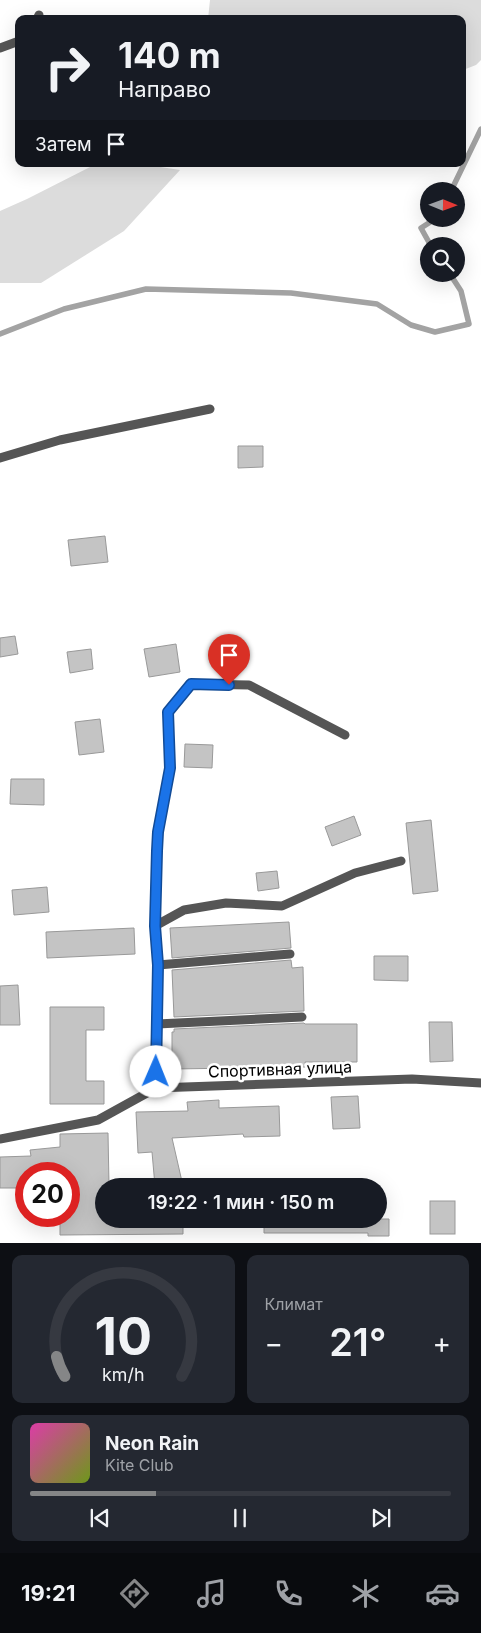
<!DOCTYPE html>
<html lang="ru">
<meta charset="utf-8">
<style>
body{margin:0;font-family:Inter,sans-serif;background:#242831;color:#f1f3f6;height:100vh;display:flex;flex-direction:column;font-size:19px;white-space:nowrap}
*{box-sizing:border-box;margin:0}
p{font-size:16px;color:#9ea1a6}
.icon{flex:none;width:28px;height:28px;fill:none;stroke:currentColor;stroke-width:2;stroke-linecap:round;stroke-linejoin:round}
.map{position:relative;height:1243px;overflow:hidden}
.panel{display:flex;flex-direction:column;gap:12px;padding:12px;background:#0d0f14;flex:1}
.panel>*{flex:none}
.hud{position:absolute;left:15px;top:15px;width:451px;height:152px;border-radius:10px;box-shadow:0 5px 20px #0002;background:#171b24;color:#f1f3f6;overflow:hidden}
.needle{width:32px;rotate:91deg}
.controls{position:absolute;left:420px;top:182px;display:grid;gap:10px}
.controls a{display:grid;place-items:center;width:45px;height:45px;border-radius:50%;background:#171b24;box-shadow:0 5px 20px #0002;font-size:25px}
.speed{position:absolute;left:15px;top:1162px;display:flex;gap:10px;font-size:25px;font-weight:700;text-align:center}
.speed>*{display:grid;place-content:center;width:65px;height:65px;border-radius:50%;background:#171b24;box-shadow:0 5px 20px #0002;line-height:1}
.speed .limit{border:8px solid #d22;background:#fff;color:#111}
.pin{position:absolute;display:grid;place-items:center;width:42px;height:42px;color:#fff;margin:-51px -21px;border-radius:50% 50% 50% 0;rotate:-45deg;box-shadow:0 0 5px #0007}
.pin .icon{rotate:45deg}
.me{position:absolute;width:55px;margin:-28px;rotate:1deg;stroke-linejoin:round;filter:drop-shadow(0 0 4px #0008)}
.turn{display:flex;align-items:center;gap:18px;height:105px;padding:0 20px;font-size:22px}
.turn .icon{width:65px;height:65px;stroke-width:2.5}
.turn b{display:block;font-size:35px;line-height:42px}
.then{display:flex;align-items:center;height:48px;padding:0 20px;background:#0003;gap:10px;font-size:19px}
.big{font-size:38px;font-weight:600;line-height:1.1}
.panel .widget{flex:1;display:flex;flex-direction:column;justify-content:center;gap:8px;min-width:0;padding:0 18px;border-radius:10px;background:#242831}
.panel .dial{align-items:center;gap:0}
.dial svg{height:130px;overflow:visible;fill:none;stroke:#363941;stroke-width:7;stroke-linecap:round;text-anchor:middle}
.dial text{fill:#f1f3f6;stroke:none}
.song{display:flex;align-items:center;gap:15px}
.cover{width:60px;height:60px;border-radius:8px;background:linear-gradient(135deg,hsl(320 70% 55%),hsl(80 70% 35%))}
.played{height:5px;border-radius:2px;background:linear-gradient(90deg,#858687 30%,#363941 30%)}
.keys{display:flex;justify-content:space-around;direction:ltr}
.heat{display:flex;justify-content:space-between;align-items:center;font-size:28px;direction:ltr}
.panel .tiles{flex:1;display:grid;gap:12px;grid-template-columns:1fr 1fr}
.widget:last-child{grid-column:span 2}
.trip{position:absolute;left:95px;top:1178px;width:292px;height:50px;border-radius:25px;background:#171b24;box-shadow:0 5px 20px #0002;font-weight:600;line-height:50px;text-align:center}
.menu{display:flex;height:80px;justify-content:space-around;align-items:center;background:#090b0e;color:#9ea1a6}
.menu .icon{width:35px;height:35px}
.menu .on{color:#858687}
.menu b{font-size:22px;color:#f1f3f6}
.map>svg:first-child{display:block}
.green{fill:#dcdcdc}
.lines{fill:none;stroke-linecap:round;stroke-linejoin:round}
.stream{stroke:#a3a3a3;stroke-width:5.5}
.building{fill:#c4c4c4;stroke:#999}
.service{stroke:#555;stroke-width:9}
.route-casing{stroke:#114b97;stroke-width:12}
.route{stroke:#1a73e8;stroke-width:9}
.labels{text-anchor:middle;stroke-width:5;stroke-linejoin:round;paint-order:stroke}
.street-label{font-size:16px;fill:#000;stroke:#fff}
</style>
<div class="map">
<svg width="481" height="1243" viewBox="0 0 481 1243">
<rect width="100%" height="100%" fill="#fff"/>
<g class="green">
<polygon points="210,0 481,0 481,60 476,65 463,70 462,19 208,19"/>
<polygon points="96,164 141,164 180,170 124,231 41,283 0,283 0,211 27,199"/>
</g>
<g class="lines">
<g class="stream">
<polyline points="451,191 481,129"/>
<polyline points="431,246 421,228 435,219"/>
<polyline points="0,334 64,309 146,289 291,293 377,304 411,325 435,332 469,324 461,291 450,274"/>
</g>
</g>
<g class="building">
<polygon points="238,446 263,446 263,467 238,468"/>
<polygon points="105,536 108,562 71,566 68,540"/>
<polygon points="15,636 18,654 0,657 0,638"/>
<polygon points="176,644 180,672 149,677 144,649"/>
<polygon points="91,649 93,669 70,673 67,652"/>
<polygon points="100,719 104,752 79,755 75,722"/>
<polygon points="185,744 213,745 212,768 184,767"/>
<polygon points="11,779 44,779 44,805 10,804"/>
<polygon points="354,816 361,835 332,846 325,827"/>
<polygon points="431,820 438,891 413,894 406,823"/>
<polygon points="277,871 279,888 258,891 256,873"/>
<polygon points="47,887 49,912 14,915 12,890"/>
<polygon points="289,922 291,948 172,958 170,928"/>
<polygon points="134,928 135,954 47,958 46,932"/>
<polygon points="374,956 408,956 408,981 374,980"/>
<polygon points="291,960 292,968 303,967 304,1011 174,1017 172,970"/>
<polygon points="18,985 20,1025 0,1025 0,986"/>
<polygon points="50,1007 104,1007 104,1030 86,1030 86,1081 104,1081 104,1104 50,1104"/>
<polygon points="429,1022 452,1022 453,1061 430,1062"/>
<polygon points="304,1023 305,1024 357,1024 357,1062 305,1062 306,1067 172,1069 172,1032 174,1032 174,1029"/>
<polygon points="358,1096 360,1128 333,1129 331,1097"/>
<polygon points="219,1100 219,1108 279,1106 280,1136 244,1137 243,1134 172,1138 183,1186 155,1186 152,1152 138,1153 136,1112 188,1111 187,1102"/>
<polygon points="108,1133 109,1186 104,1186 104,1219 183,1219 183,1234 60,1235 60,1216 69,1216 69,1174 60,1174 60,1172 24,1174 24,1188 0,1188 0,1157 31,1156 30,1150 60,1147 60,1134"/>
<rect x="430" y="1201" width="25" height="33"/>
<polygon points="264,1219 389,1219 389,1236 368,1236 368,1233 264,1233"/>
</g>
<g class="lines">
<g class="service">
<polyline points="37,19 39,15"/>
<polyline points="0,48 19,41"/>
<polyline points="0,458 60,440 210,409"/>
<polyline points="155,926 184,910 226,903 282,906 355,873 401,861"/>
<polyline points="158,965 290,954"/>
<polyline points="157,1024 302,1017"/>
<polyline points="156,1088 158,965 155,926 158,833 170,768 168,712 191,684 249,685 345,735"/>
<polyline points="0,1139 98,1120 156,1088 412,1079 481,1083"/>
</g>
</g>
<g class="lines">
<defs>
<polyline id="route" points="156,1072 158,965 155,926 157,851 158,832 170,768 168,712 191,684 229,685"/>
</defs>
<use href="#route" class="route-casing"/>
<use href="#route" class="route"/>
</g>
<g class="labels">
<g class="street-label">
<text transform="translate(280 1069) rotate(-2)" y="6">Спортивная улица</text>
</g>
</g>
</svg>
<div class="controls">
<a><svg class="needle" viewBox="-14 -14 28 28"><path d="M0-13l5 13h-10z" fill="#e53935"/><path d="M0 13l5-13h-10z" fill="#9ea1a6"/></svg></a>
<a><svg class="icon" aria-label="search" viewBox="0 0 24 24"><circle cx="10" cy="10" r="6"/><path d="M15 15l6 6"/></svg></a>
</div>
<div class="speed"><div class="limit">20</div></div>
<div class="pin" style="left:229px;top:685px;background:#d93025"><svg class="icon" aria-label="arrive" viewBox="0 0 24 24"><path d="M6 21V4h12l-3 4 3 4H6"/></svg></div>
<svg class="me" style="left:156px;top:1072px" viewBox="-20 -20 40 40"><circle r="19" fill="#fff"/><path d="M0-13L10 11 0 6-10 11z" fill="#1a73e8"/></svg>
<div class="trip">19:22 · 1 мин · 150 m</div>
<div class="hud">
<div class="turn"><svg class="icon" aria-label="right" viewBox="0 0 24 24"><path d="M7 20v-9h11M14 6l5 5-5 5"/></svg><div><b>140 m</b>Направо</div></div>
<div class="then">Затем<svg class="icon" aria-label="arrive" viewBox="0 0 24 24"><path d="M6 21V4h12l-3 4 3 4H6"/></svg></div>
</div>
</div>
<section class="panel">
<div class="tiles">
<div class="widget dial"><svg viewBox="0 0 100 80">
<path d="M14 69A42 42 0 1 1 86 69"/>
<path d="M14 69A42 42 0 0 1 9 57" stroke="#858687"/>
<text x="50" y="56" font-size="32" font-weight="700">10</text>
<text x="50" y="72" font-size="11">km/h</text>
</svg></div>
<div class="widget"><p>Климат</p>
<div class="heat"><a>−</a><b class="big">21°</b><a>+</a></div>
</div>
<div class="widget">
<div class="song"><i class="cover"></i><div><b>Neon Rain</b><p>Kite Club</p></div></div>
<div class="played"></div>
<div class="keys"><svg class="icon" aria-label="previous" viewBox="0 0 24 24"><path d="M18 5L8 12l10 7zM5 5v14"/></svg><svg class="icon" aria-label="pause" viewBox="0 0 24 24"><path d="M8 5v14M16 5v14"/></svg><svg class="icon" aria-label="next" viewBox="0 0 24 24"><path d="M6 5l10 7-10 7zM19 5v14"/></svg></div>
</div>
</div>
</section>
<nav class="menu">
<b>19:21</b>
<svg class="icon on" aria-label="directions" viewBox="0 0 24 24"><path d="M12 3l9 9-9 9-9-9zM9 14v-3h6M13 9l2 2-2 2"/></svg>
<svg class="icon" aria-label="music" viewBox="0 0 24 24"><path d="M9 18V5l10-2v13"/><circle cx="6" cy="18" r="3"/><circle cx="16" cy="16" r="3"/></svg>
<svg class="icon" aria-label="phone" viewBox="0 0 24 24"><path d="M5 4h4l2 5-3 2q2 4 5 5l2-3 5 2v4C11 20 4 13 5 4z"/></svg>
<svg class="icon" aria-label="climate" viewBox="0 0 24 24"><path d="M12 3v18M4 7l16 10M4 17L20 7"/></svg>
<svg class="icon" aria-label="car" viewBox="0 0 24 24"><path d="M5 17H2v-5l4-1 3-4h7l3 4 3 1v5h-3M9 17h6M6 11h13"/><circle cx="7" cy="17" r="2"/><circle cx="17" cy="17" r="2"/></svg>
</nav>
